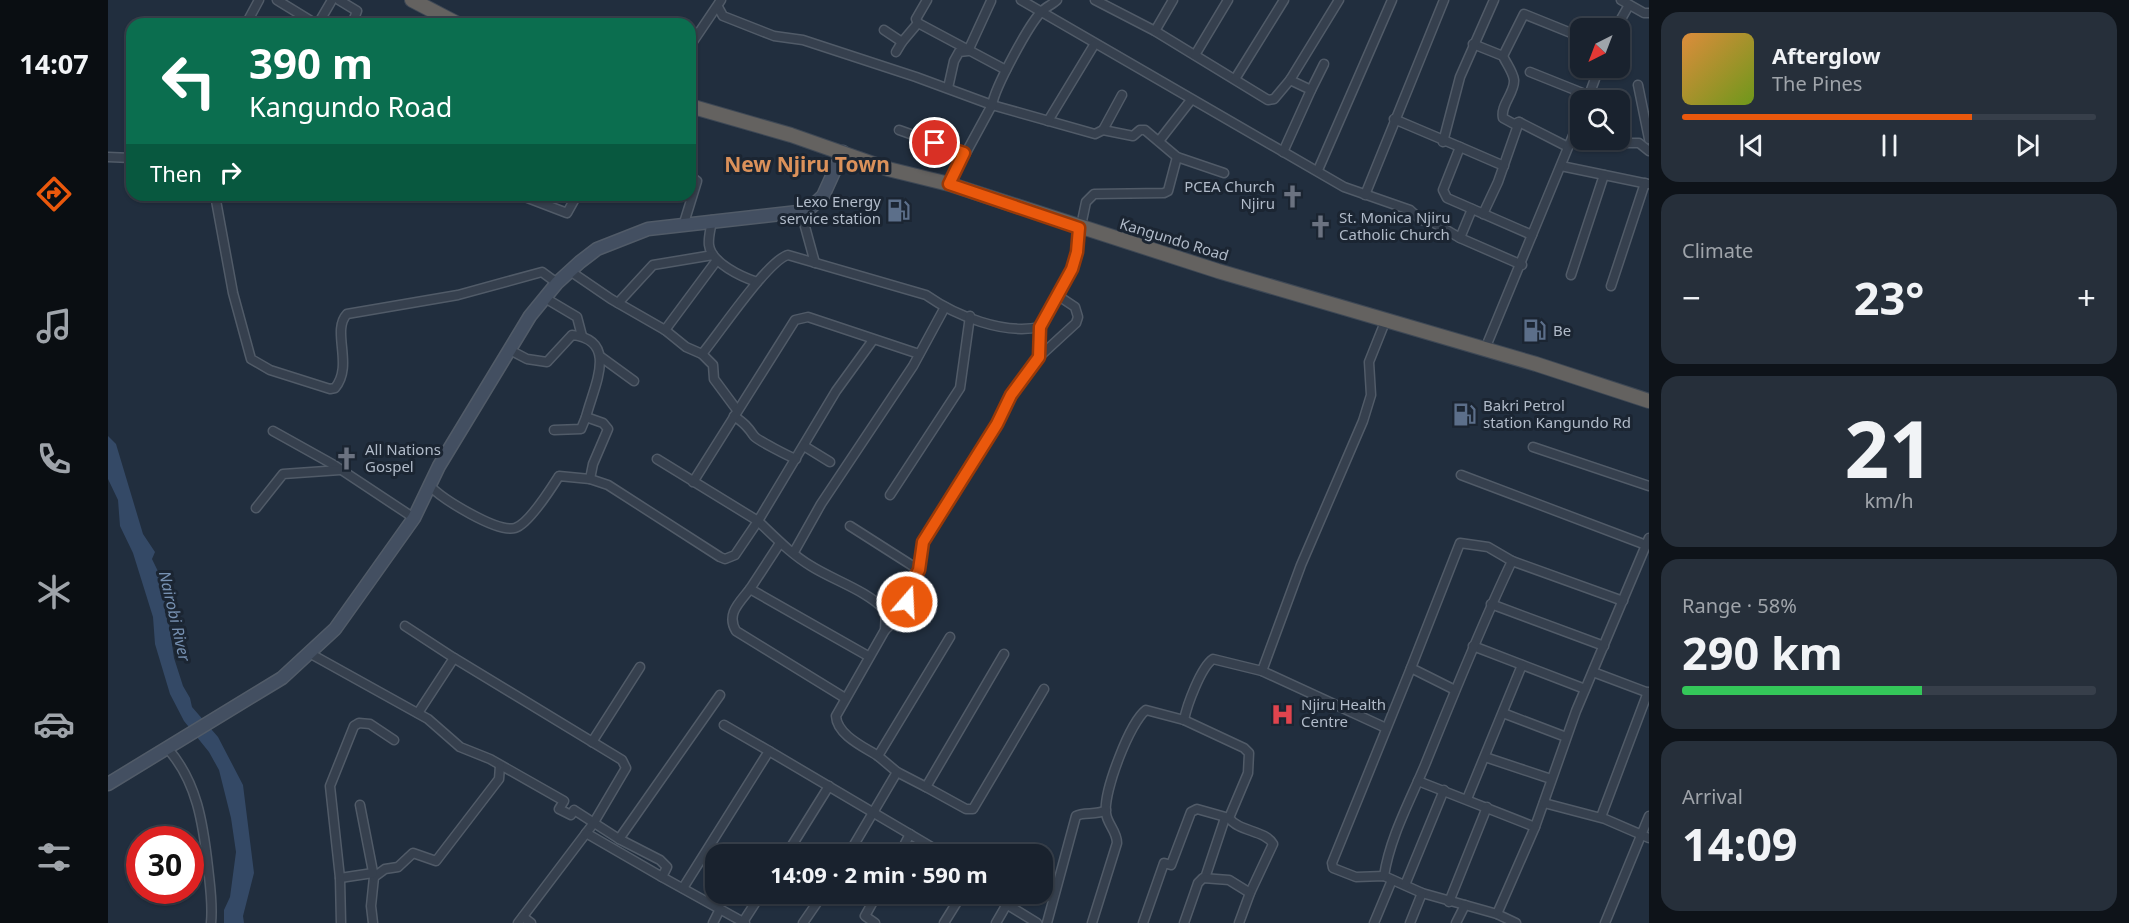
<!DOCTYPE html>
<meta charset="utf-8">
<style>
body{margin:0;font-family:"Noto Sans",sans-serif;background:#262f3a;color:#f1f3f6;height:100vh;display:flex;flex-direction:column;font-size:22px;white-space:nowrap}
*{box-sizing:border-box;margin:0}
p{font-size:20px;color:#9fa4aa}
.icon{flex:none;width:33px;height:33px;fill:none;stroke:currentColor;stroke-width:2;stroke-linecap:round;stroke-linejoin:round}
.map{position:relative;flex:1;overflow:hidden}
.sheet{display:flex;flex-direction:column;gap:12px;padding:12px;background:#0e1319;width:480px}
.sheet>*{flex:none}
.banner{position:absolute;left:18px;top:18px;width:570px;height:183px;border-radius:18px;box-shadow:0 2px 4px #0004,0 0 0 2px #373f4a;background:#0b6e4f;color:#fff;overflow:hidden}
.needle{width:39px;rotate:222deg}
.tools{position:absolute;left:1462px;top:18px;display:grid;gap:12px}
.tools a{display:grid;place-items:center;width:60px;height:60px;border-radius:12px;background:#19222e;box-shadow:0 2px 4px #0004,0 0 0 2px #373f4a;font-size:30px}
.speed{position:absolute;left:18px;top:826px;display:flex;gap:12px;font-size:30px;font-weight:700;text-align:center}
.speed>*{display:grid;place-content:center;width:78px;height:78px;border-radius:50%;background:#19222e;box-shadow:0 2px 4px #0004,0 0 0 2px #373f4a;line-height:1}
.speed .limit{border:9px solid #d22;background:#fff;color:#111}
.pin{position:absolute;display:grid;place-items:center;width:51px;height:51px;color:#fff;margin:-26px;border:3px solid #fff;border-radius:50%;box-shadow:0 2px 6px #0007}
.me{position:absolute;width:66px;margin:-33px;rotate:19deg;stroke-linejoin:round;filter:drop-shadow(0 0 4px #0008)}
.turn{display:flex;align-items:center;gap:21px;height:126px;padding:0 24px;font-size:27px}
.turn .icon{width:78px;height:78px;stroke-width:2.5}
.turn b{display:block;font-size:42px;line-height:51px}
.then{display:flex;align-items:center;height:57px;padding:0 24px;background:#0003;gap:12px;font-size:22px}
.big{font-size:45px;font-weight:700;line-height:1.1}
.sheet .card{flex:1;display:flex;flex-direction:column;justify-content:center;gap:9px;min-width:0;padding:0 21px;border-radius:18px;background:#262f3a}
.sheet .dial{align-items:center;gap:0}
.dial b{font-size:78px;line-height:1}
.song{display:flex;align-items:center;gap:18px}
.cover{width:72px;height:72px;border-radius:9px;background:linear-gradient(135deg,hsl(30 70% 55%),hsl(80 70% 35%))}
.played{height:6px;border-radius:3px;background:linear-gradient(90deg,#ea580c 70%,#373f4a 70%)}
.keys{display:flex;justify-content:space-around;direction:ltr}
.heat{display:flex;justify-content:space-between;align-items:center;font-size:33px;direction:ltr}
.charge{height:9px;border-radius:4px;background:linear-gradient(90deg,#34c759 58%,#373f4a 0)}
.trip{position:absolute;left:597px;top:844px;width:348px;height:60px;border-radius:18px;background:#19222e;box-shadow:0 2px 4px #0004,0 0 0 2px #373f4a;font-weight:700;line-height:60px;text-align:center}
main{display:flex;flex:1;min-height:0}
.menu{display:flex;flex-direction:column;width:108px;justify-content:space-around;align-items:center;background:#0a0e12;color:#9fa4aa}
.menu .icon{width:42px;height:42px}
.menu .current{color:#ea580c}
.menu b{font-size:27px;color:#f1f3f6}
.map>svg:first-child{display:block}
.water{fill:#344966}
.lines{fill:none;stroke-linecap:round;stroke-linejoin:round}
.minor-casing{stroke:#515b68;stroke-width:11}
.secondary-casing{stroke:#515b68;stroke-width:15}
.trunk-casing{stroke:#3e4855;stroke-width:16}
.minor{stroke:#36404e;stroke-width:8}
.secondary{stroke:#434f61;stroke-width:12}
.trunk{stroke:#646260;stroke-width:14}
.route-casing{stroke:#983908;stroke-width:15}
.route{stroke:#ea580c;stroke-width:10}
.labels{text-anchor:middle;stroke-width:6;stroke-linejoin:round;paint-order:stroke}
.poi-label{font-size:15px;fill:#b1bbc9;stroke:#1b2532;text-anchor:start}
.street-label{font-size:15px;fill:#b1bbc9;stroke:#1b2532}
.water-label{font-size:16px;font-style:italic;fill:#7791b2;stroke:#1b2532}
.district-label{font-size:21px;font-weight:bold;fill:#db915a;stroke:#1b2532}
</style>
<main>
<nav class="menu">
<b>14:07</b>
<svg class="icon current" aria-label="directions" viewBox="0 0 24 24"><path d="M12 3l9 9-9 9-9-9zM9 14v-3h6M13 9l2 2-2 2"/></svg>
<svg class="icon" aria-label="music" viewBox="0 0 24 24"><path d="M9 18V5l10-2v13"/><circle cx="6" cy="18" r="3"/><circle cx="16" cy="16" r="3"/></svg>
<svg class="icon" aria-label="phone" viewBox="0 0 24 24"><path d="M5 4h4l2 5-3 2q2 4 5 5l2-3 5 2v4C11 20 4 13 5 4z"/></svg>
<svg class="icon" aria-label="climate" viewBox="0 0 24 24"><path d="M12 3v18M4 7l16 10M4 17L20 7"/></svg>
<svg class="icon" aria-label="car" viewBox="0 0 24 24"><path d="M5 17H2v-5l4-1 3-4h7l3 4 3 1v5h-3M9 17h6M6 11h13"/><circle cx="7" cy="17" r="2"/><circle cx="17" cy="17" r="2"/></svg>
<svg class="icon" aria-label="filters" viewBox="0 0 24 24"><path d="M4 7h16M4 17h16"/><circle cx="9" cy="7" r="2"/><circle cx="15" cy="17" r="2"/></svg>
</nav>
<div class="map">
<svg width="1541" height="923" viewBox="0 0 1541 923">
<rect width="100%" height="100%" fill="#212e3e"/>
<polygon class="water" points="0,436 8,444 35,534 47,552 44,559 62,596 59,610 66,658 75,686 82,698 84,707 110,737 135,785 146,873 135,916 136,923 116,923 116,910 122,897 128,852 123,818 111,770 101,752 76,721 62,694 47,644 45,617 25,553 12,526 10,500 0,479"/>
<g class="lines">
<defs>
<g id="minor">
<polyline points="169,0 208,24"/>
<polyline points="231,0 249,11 244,24"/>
<polyline points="819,0 808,19 810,23 898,70"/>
<polyline points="913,0 1236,187 1302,210 1313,220 1323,221 1352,238 1414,265"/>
<polyline points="987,0 1047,31 1160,100 1166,99 1182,80 1231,0"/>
<polyline points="1513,0 1536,13 1541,13"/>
<polyline points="610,7 615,16 666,36 695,40 808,77 884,105 987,134 995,130 1025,136 1032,130 1037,130 1069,157 1116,173"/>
<polyline points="138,24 151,0"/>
<polyline points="210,24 224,0"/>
<polyline points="1508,28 1521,5"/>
<polyline points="776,30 794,42 810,23"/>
<polyline points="1047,31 1065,0"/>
<path d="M1365 44 1395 56C1398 63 1405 72 1406 80 1407 93 1392 105 1395 118L1406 124 1411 122 1460 147"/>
<polyline points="582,46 613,0"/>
<polyline points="788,52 794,42"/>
<polyline points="1087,55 1120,0"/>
<polyline points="1395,56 1416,14 1473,37"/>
<polyline points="1422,72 1482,96"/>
<polyline points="1127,79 1176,0"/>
<polyline points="1530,85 1541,139"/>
<polyline points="840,88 846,61 851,52 860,51 883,1"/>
<polyline points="1203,90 1216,64"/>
<polyline points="1480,98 1491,68"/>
<polyline points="1286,119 1352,147 1335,190 1339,198 1424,235"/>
<polyline points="940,121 986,45"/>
<polyline points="791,130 856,153"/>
<polyline points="995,130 1014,95"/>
<polyline points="1051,141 1083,100"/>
<polyline points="1335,142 1352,77 1386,0"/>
<polyline points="1518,143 1531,143 1541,151"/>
<polyline points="1352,147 1396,166"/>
<polyline points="1175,152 1203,90 1182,80"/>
<polyline points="0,157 24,158"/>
<polyline points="1453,166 1540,184"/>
<polyline points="1210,170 1284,0"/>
<path d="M841 184 884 105C887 87 921 24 934 11 938 7 945 4 949 0"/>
<path d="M107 195 125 293 143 359 162 370 222 389 227 388C246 365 223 331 239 314L350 295 434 272 449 283"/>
<polyline points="412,195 459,213 469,195"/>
<polyline points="1257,195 1336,0"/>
<polyline points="693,212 707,263"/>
<polyline points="1375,214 1390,182 1411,122"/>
<path d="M604 220C603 228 600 237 601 245 603 263 634 277 649 282"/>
<polyline points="576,223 589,181 582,176"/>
<polyline points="1352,238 1364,209"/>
<polyline points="462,271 503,299 557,330 578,347 594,354 605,365 606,379 629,410"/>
<polyline points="1463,275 1496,175"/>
<polyline points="1503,286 1537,183"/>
<polyline points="437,298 469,317 474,336"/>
<polyline points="510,303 545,265 605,255"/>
<polyline points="932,327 964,269 978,202 986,194 1056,193 1060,191 1069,157"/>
<polyline points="557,330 609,260"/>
<path d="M765 340 728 391 650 521C667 537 683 554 703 566 727 581 758 590 778 611L777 630 728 716C729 735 756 747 770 756"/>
<polyline points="1377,349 1473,116"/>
<path d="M402 350 419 359 439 362 464 335C512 340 485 388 478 417L495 423 500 429 485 464 482 479"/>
<path d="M594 354C610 335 660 260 680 255L818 295C848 316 896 335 932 327L931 357 903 395 889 424 815 542 811 570 799 591 798 610 777 630"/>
<polyline points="493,357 526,381"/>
<polyline points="931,357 968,323 970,317 967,307 949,295"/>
<path d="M626 416C636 423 640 427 646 436 649 440 682 457 688 459"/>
<polyline points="446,430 473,429 478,417"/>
<polyline points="165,431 226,465 306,518"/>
<polyline points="696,446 722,462"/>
<polyline points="1425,447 1541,486"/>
<polyline points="1353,475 1538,545"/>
<polyline points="585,482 687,320 700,317 811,354"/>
<path d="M321 485C334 499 389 533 407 528 421 524 444 487 451 476L482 479 500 485 612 557 617 559 627 555 650 521 549 459"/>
<polyline points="782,495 852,388 862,316"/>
<polyline points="148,508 175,474 232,470"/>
<polyline points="742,526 811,570"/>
<polyline points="672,543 642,589 760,656"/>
<polyline points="686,552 713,504 805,366 837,307"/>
<path d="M642 589C631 603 618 614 628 631L737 698"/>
<polyline points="1383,604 1496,646"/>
<polyline points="297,626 346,658 310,713"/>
<polyline points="842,637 770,756 789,772 818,787 896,654"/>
<polyline points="1365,646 1477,689"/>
<polyline points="203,654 320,719 352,747 382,759 456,801 451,809 463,815 466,810 511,839 552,860 559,867 554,877 637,923"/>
<polyline points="346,658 514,760 518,768 485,824 410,923"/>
<polyline points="1303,668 1352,543 1380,547 1404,561"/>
<polyline points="1154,671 1278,728"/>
<polyline points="1485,672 1541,693"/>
<polyline points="1347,690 1303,668 1224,863 1225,868 1248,877 1276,876 1314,893 1357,905"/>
<polyline points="1395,713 1458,737"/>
<path d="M1076 720C1079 705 1093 667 1105 659L1154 671 1193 565 1255 421 1263 395 1261 362 1277 322"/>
<polyline points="616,725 661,751"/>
<polyline points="484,742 532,667"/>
<path d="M60 749C89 782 95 823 100 867 102 886 105 904 103 923"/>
<polyline points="1377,757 1443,779"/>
<polyline points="1310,781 1427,827 1468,711 1541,538"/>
<polyline points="818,787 858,809 865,809 936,689"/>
<polyline points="1359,799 1414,665"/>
<polyline points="1436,803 1497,819 1541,838"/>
<polyline points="252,805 266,877 263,906 265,923"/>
<polyline points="1493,817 1540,692"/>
<polyline points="478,833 554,877"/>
<polyline points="511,839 612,695"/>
<polyline points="682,848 695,855"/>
<polyline points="678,855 721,786"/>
<polyline points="740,855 789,772"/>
<polyline points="791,855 802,834"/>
<path d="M1276 876C1282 837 1302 801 1317 765 1345 696 1372 628 1404 561L1515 601"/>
<polyline points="266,877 277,869 290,867 305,853 328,861 391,779 392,766"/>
<polyline points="232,878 265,873"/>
<polyline points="1097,878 1117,818"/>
<polyline points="1297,885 1336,790"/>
<polyline points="575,888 661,751 837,855"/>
<polyline points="762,894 767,898 757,916 767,923"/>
<polyline points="882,894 929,923"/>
<polyline points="1341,902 1379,807"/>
<polyline points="1389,914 1408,923"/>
<polyline points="415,917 423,923"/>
<polyline points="635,922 653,894"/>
<polyline points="233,923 232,878 222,786 246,726 251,723 262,724 286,740"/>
<polyline points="605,923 612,909"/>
<polyline points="695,923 715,894"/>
<polyline points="836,923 854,894"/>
<polyline points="888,923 899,904"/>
<path d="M939 923 968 816C976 811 988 816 998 810"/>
<path d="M984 923 1009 843C1009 831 999 824 998 813 995 792 1022 722 1038 710L1076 720 1136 748 1141 753 1140 773 1121 818C1131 832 1157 830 1165 844L1142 893 1131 923"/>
<polyline points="1035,923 1056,863 1063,865 1083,812 1089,809 1121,818"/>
<polyline points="1076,923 1090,883 1095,878 1121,880 1142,893"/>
<polyline points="1266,923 1284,880"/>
<polyline points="1302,923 1314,893"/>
<polyline points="1348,923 1357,905 1389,914 1427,827"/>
<polyline points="1497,923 1541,816"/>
</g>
<polyline id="secondary" points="0,784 174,678 227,629 306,518 331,466 422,316 449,283 472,262 489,249 540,229 699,211 715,196 735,152"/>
<g id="trunk">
<polyline points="304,0 350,24"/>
<polyline points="582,106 683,135 780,169 841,184 1110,271 1428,364 1541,401"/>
</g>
</defs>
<use href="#minor" class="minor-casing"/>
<use href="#secondary" class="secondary-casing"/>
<use href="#trunk" class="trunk-casing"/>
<use href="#minor" class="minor"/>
<use href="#secondary" class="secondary"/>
<use href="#trunk" class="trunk"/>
</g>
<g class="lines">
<defs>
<polyline id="route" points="799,602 799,591 811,570 815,542 889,424 903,395 931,357 932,327 964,269 969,252 971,228 841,184 856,153 827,143"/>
</defs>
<use href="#route" class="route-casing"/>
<use href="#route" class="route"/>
</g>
<defs>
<symbol id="church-bare" viewBox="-9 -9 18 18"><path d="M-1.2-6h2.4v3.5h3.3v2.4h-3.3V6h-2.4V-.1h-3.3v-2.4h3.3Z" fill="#6b7280" stroke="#1b2532" stroke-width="2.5" paint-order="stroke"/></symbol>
<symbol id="fuel-bare" viewBox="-9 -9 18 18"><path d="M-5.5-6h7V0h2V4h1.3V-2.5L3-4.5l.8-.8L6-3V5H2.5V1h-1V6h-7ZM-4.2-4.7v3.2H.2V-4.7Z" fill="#5c6f8a" stroke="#1b2532" stroke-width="2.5" paint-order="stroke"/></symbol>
<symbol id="hospital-bare" viewBox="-9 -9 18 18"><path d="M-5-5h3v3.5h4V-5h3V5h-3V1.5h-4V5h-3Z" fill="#e0444e" stroke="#1b2532" stroke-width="2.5" paint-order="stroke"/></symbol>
</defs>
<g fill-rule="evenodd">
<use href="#church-bare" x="1168" y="180" width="33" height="33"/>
<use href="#fuel-bare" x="774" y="194" width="33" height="33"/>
<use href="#church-bare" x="1196" y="210" width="33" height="33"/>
<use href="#fuel-bare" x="1410" y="314" width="33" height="33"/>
<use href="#fuel-bare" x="1340" y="398" width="33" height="33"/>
<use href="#church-bare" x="222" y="442" width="33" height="33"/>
<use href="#hospital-bare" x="1158" y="698" width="33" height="33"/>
</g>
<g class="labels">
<g class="poi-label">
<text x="1167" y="192" text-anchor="end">PCEA Church<tspan x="1167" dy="17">Njiru</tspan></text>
<text x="773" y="207" text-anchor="end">Lexo Energy<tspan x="773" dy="17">service station</tspan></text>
<text x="1231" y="223">St. Monica Njiru<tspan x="1231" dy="17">Catholic Church</tspan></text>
<text x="1445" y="336">Be</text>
<text x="1375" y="411">Bakri Petrol<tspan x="1375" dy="17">station Kangundo Rd</tspan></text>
<text x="257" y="455">All Nations<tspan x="257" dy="17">Gospel</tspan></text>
<text x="1193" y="710">Njiru Health<tspan x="1193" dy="17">Centre</tspan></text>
</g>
<g class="street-label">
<text transform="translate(1066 240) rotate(17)" y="5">Kangundo Road</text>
</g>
<g class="water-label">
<text transform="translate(67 616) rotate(77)" y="6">Nairobi River</text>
</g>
<g class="district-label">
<text x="699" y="172">New Njiru Town</text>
</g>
</g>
</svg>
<div class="tools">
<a><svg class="needle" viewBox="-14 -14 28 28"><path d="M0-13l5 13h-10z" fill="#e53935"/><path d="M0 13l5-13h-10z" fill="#9fa4aa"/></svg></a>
<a><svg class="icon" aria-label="search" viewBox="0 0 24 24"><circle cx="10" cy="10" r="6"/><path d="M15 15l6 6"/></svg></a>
</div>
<div class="speed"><div class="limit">30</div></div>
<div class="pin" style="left:827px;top:143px;background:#d93025"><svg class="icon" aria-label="arrive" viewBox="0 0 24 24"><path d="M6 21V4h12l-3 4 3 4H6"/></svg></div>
<svg class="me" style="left:799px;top:602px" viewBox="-20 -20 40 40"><circle r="17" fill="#ea580c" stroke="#fff" stroke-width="3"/><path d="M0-11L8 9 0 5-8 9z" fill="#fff"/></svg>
<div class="trip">14:09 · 2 min · 590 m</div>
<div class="banner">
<div class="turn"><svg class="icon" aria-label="left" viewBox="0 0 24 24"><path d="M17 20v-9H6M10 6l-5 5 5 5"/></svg><div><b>390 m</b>Kangundo Road</div></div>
<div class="then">Then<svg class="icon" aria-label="right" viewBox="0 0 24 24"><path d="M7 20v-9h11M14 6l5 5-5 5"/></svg></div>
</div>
</div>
<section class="sheet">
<div class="card">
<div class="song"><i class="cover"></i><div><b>Afterglow</b><p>The Pines</p></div></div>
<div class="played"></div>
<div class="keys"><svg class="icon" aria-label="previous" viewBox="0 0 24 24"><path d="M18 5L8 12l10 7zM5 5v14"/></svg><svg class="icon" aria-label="pause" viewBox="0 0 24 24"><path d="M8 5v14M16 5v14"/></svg><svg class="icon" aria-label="next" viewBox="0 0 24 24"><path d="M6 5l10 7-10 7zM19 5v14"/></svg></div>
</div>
<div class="card"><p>Climate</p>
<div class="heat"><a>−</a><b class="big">23°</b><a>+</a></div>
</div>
<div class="card dial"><b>21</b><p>km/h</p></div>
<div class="card"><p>Range · 58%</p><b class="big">290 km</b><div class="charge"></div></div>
<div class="card"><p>Arrival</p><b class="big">14:09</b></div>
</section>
</main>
